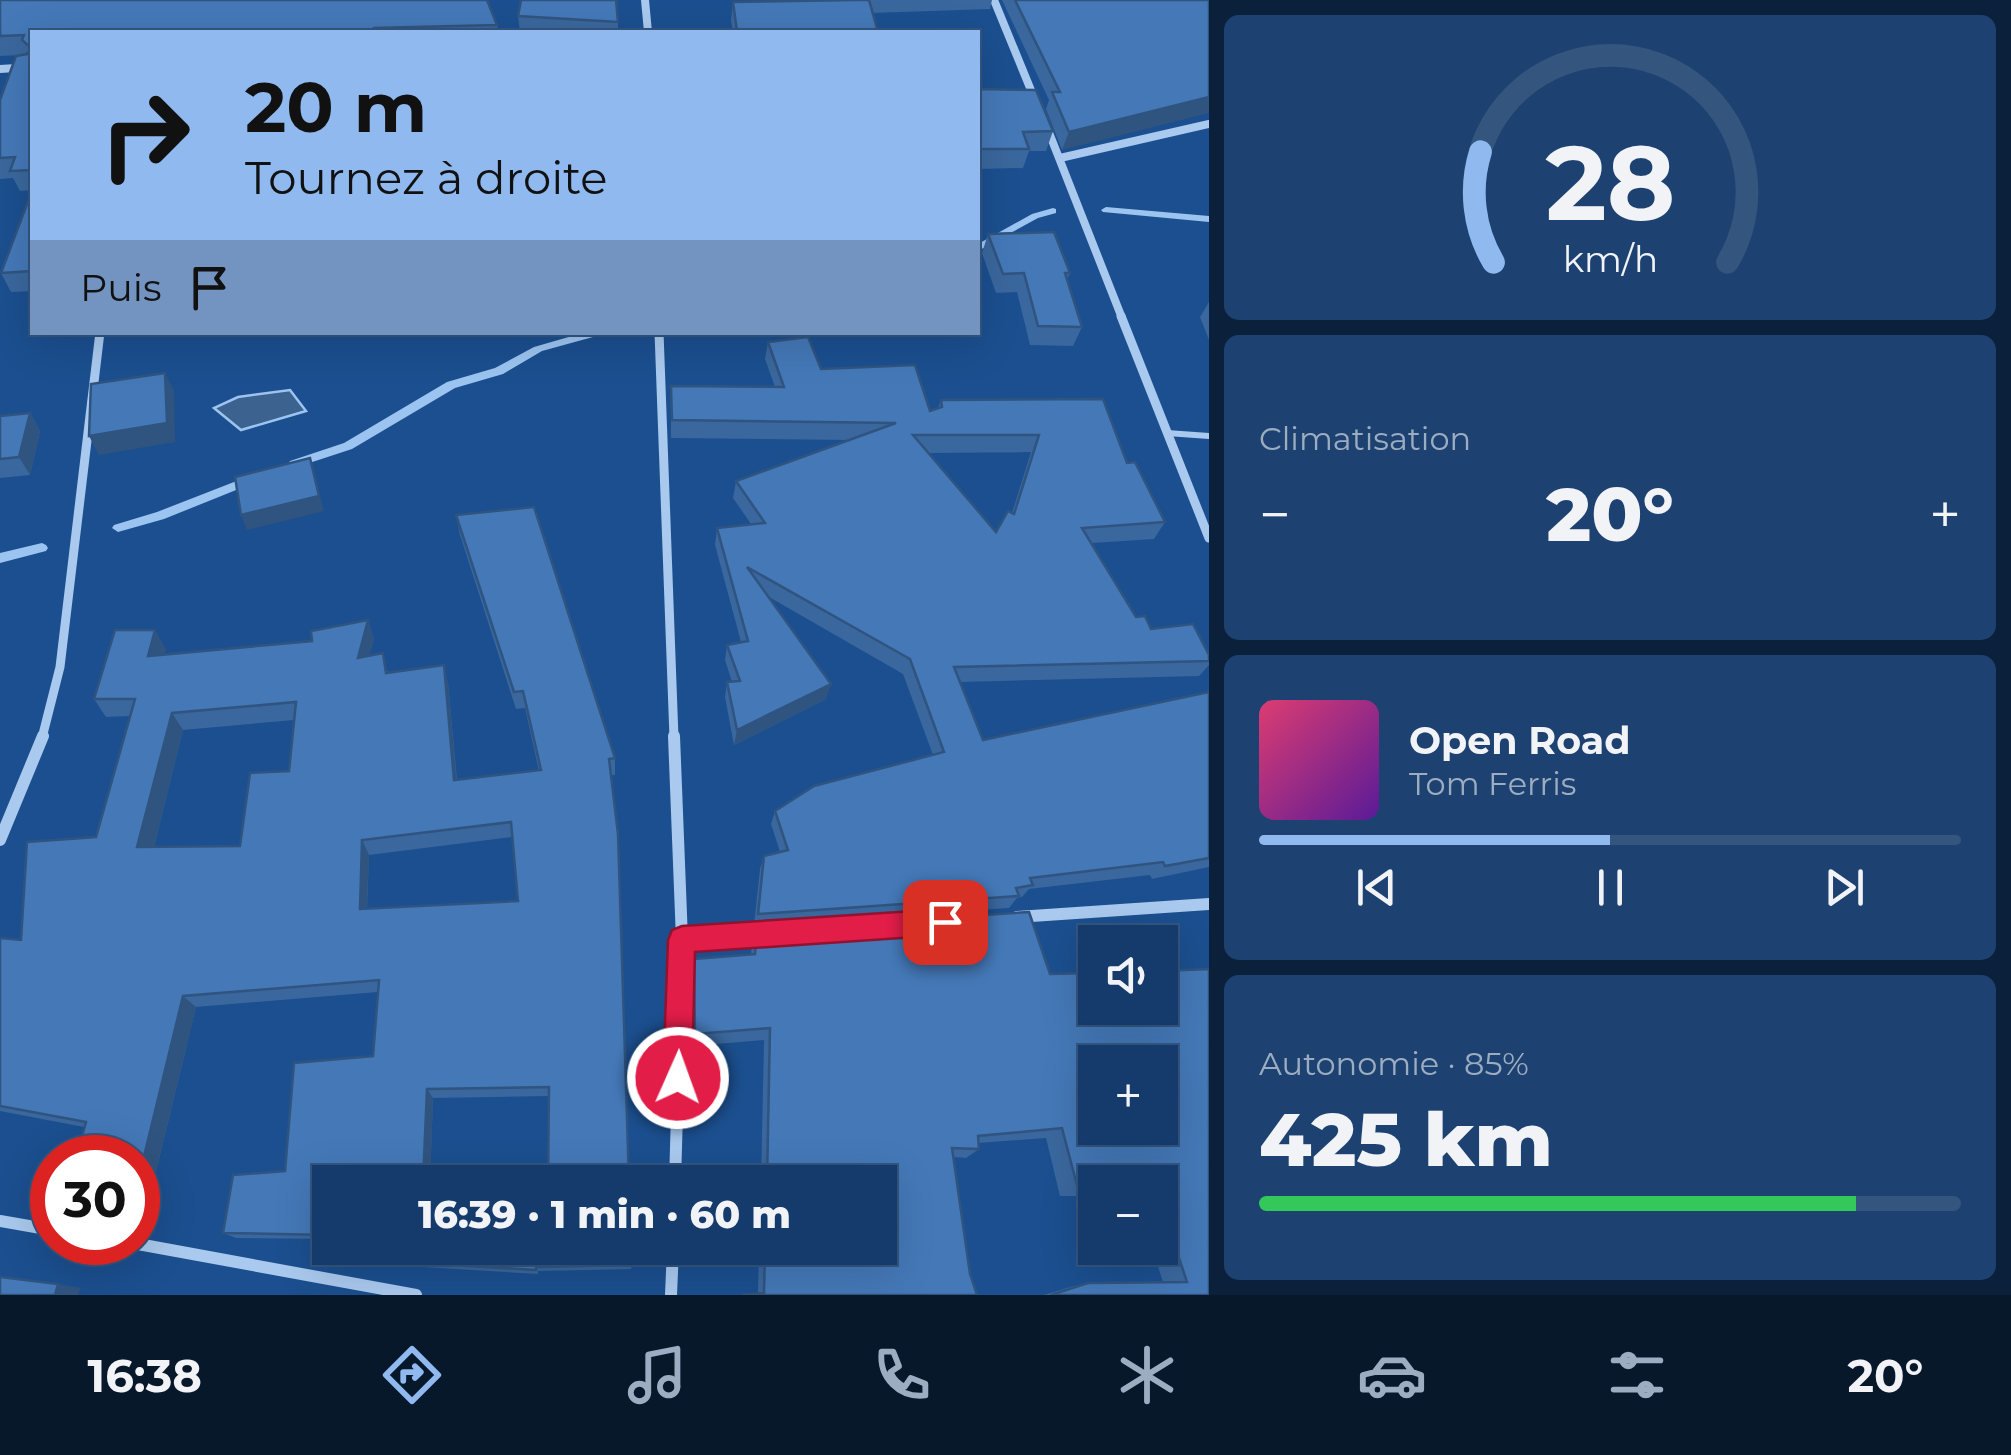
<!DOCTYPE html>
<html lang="fr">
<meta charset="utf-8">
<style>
body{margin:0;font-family:Montserrat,sans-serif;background:#1d4271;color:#f1f3f6;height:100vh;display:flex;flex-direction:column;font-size:38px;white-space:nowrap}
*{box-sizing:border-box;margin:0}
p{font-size:32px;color:#9dadc1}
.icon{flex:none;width:55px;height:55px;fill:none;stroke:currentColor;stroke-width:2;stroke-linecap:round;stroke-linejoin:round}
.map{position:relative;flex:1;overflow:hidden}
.panel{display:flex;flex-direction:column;gap:15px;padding:15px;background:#0b203b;width:802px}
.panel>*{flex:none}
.banner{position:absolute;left:30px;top:30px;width:950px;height:305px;border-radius:0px;box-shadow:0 10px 40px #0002,0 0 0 2px #33557e;background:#90b9f0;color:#111;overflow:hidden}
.buttons{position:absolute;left:1078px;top:925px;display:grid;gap:20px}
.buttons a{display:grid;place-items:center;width:100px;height:100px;border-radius:0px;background:#143b6b;box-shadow:0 10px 40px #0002,0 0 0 2px #33557e;font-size:50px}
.speed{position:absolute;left:30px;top:1135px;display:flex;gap:20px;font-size:50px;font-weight:700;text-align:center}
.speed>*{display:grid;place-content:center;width:130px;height:130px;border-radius:50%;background:#143b6b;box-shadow:0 10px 40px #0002,0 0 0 2px #33557e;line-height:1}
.speed .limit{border:15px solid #d22;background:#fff;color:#111}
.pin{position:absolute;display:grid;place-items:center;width:85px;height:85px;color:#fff;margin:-42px;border-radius:20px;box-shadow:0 5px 15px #0006}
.me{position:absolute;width:110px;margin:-55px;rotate:2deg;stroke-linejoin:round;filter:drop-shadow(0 0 8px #0008)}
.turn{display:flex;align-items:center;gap:35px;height:210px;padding:0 50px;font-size:45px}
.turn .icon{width:130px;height:130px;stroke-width:2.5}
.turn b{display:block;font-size:70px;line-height:85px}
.then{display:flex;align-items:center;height:95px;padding:0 50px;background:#0003;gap:20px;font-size:38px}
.big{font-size:75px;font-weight:800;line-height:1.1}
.panel .tile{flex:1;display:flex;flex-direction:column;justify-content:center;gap:15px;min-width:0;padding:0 35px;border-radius:15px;background:#1d4271}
.panel .dial{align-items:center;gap:0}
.dial svg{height:260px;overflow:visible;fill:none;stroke:#33557e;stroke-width:7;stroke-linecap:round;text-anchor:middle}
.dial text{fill:#f1f3f6;stroke:none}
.song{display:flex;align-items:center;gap:30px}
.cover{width:120px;height:120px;border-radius:15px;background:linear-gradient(135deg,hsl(340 70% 55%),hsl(270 70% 35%))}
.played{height:10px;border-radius:5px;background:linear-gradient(90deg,#90b9f0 50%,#33557e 50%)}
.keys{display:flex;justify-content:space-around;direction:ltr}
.heat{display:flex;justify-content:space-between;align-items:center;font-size:55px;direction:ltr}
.charge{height:15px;border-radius:8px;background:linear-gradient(90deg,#34c759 85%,#33557e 0)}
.trip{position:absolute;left:312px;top:1165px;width:585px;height:100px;border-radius:0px;background:#143b6b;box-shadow:0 10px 40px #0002,0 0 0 2px #33557e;font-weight:800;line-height:100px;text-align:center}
.tab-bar{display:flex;height:160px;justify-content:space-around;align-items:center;background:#08182b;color:#9dadc1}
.tab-bar .icon{width:70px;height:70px}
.tab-bar .selected{color:#90b9f0}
.tab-bar b{font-size:45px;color:#f1f3f6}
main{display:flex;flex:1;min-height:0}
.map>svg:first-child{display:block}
.water{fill:#3c6290;stroke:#9cc4f0;stroke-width:2.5}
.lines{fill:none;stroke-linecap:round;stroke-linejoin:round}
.stream{fill:#9cc4f0;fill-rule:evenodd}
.service{stroke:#a9c9ee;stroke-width:6}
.minor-far2{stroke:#a9c9ee;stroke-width:8}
.minor-far1{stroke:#a9c9ee;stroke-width:9}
.minor{stroke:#a9c9ee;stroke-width:12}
.wall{fill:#3a679d;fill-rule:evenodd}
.shaded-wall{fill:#305480}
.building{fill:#4478b7;stroke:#305480;stroke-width:2.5;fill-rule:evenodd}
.route{fill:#e11d48;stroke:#92132f;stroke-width:2.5}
</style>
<main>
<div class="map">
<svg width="1209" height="1295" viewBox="0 0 1209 1295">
<rect width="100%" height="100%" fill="#1b4f8f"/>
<polygon class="water" points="290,390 306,411 241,430 214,408 238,397"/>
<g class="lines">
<g class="stream">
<polygon points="1106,207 1209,216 1209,222 1103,212 1101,210"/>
<polygon points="1053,208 1056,209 1056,213 1038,218 978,251 978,244 1032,214"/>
<polygon points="586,332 621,332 616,335 593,337 542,351 503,374 455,388 352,449 294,468 288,464 290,461 344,443 447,382 495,368 534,347"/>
<polygon points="252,475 258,479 256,482 164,519 118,532 112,528 114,525 157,512"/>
<polygon points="42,543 46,545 48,548 46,551 0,563 0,553"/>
</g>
<polyline class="service" points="1167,433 1209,436"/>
<g class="minor-far2">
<polyline points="645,0 648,32"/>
<polyline points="994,0 1035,100"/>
<polyline points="0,69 32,67"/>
<polyline points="1046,125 1122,318"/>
<polyline points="1060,158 1209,124"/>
</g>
<g class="minor-far1">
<polyline points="1121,316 1209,538"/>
<polyline points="659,332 674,738"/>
<polyline points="42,738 60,667 100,332"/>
</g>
<g class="minor">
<polyline points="674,736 682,940 675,1182"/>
<polyline points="0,840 43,736"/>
<polyline points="1017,917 1209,904"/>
<polyline points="682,940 765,934"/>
<polyline points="0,1221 52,1230"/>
<polyline points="127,1242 416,1295"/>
<polyline points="671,1295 673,1248"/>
</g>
</g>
<g class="wall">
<polygon points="0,0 497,25 498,32 32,32 32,190 20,191 13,178 0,179 0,100 20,55 0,56"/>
<polygon points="857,0 992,0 990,9 872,13 878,32 733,32 731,21 733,2"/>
<polygon points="1002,0 1209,0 1062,150 1046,109 1049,100"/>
<polygon points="518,16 618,22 618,32 520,32"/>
<polygon points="978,89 1053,131 1046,151 1029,151 1023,168 978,169"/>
<polygon points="32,191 32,291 11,292 1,273"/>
<polygon points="988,234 1070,273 1067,280 1082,327 1073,346 1030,345 1017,292 996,293 982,253"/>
<polygon points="1209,302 1209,340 1200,317"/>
<path d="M768 342 821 369 930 411 938 408 941 400 1127 463 1165 522 1154 539 1092 543 1136 617 1151 629 1209 655V665L1199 676 960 682 983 740 1209 692V867L1152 879 1150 875 1029 889 1022 897 1017 898 1009 908 754 925 760 869 764 856 780 852 771 824 775 811 933 755 903 674 769 597 826 699 734 745 725 697 727 682H732L725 660 727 645 741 642 715 545 717 528 751 524 733 498 736 481 849 440 671 438V386L775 387 765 359ZM1031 452 1012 513 996 532 928 453Z"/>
<polygon points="30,413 40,431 30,475 0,478 0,416"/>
<path d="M456 515 615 758V775H611L549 1096 433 1098 430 1182H330V1239L236 1238 223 1233 285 1171 373 1056 378 992 196 1007 147 1209H138V1158L84 1127 0 1111V938L21 940 96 837 130 716 106 717 94 699 166 649 164 655 312 641 368 620 374 639 369 656 389 672 448 683 457 780 539 771 525 708 516 709 460 535ZM294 720 289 771 240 846 154 847 183 730ZM512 837 518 901 367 909 369 855Z"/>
<path d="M1029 912 1050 974 1095 973V1008H1160V971L1209 969V1295H1044L1070 1287 1088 1283 1163 1282 1152 1248H1160V1182H1095V1196H1060L1046 1138 978 1143 979 1149 966 1158 954 1157 970 1274 977 1295H742L758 1294 759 1248H880V1182H761L764 1040 692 1046 691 973 694 959 751 954 752 945 757 930ZM1095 1062H1160V1128H1095Z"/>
<polygon points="418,1263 632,1265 631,1269 538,1271 538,1274 424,1267"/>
</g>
<g class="shaded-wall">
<polygon points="1209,97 1209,113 1062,150 1069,132"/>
<polygon points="165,373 174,391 175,442 99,455 89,436"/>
<polygon points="30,413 40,431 30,475 19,457"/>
<polygon points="310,458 324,511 247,530 241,515"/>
<polygon points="368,620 374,639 364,675 358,658"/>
<polygon points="155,630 166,649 159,674 148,656"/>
<polygon points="444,665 448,683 458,796 454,780"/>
<polygon points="831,684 826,699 734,745 737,730"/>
<polygon points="172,713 183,730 150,862 137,847"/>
<polygon points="362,840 369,855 366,922 360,909"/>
<polygon points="183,996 196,1007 147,1209 138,1205 138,1181"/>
<polygon points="427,1089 433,1098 430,1182 424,1182"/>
<polygon points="58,1284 81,1288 78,1295 55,1295"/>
</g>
<g class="building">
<polygon points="0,0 487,0 497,25 374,28 374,32 32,32 32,170 10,171 15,157 0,158 0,100 16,56 27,54 31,48 22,40 24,35 0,36"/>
<polygon points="521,0 616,0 618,22 518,16"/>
<polygon points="856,0 869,0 878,32 737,32 733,2"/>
<polygon points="1015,0 1209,0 1209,97 1069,132 1052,92 1060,92"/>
<polygon points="978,89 1036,90 1053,131 1023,132 1029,149 978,149"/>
<polygon points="32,191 32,271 1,273"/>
<polygon points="1054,232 1070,273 1065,273 1082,327 1038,326 1024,273 1003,274 988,234"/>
<path d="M808 337 821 369 915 365 930 411 942 407 941 400 1103 399 1127 463 1135 462 1165 522 1082 528 1136 617 1145 616 1151 629 1193 624 1209 655V661L954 667 983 740 1209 692V858L1165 866 1163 862 1030 878 1033 885 1016 888 1019 896 758 914 764 856 788 850 775 811 814 786 944 752 910 659 747 567 831 684 737 730 727 682 740 681 727 645 748 641 717 528 765 523 736 481 896 423 672 420 671 386 784 387 768 342ZM913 435H1039L1014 514 1008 511 996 532Z"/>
<polygon points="165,373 167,423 89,436 91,384"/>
<polygon points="30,413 19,457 0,459 0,416"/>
<polygon points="310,458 319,496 241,515 235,477"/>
<path d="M534 507 615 758 609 759 618 834 629 1182H548L549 1087 427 1089 423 1182H433H330V1235L223 1233 233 1175 285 1171 294 1063 373 1056 379 980 183 996 138 1181V1158H76L86 1122 0 1106V938L21 940 27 842 96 837 135 699H94L115 630H155L148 656 312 641 311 631 368 620 358 658 383 653 386 673 444 665 454 780 541 770 523 691 514 692 456 515ZM296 702 289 771 250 773 240 846 137 847 172 713ZM511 822 518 901 360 909 362 840Z"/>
<path d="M1029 912 1050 974 1095 973V1008H1160V971L1209 969V1295H1051L1088 1283 1187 1282 1160 1201V1182H1095V1189H1078L1062 1128 978 1136 979 1149 952 1148 970 1274 977 1295H742L764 1293 765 1248H880V1182H767L770 1028 695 1034 694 959 755 954 757 930ZM1095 1062H1160V1128H1095Z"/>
<polygon points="420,1248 631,1248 632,1265 536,1267 536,1270 418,1263"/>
<polygon points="0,1277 58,1284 55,1295 0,1295"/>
</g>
<polygon class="route" points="945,909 954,913 958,922 954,931 945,935 695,952 692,1078 688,1089 678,1093 667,1089 663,1078 668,940 672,930 682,926"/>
</svg>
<div class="buttons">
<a><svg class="icon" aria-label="sound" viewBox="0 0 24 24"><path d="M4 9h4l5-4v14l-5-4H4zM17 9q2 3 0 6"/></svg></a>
<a>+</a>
<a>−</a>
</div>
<div class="speed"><div class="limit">30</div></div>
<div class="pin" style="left:945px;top:922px;background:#d93025"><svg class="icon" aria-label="arrive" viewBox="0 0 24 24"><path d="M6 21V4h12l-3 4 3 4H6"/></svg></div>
<svg class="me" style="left:678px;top:1078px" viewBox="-20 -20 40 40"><circle r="17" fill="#e11d48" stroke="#fff" stroke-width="3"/><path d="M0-11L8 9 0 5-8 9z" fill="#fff"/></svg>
<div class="trip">16:39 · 1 min · 60 m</div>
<div class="banner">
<div class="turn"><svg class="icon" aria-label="right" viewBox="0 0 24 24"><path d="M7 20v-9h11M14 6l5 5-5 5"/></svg><div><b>20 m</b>Tournez à droite</div></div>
<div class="then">Puis<svg class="icon" aria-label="arrive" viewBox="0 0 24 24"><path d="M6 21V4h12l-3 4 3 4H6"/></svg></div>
</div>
</div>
<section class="panel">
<div class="tile dial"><svg viewBox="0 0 100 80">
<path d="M14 69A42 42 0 1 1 86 69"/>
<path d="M14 69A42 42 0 0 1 10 35" stroke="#90b9f0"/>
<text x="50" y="56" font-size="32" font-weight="700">28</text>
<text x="50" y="72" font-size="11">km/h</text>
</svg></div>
<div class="tile"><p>Climatisation</p>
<div class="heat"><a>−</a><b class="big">20°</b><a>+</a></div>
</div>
<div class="tile">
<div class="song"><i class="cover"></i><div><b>Open Road</b><p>Tom Ferris</p></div></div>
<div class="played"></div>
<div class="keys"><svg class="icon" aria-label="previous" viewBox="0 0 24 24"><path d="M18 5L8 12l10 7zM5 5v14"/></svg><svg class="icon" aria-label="pause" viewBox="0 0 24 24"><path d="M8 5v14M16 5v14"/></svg><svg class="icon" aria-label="next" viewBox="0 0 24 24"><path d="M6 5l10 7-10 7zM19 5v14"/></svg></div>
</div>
<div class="tile"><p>Autonomie · 85%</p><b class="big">425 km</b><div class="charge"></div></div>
</section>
</main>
<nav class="tab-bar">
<b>16:38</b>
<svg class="icon selected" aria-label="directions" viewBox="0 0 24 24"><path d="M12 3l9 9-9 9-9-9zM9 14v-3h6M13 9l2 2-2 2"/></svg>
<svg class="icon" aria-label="music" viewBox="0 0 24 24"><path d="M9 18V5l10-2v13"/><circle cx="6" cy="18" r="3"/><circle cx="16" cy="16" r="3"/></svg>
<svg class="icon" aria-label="phone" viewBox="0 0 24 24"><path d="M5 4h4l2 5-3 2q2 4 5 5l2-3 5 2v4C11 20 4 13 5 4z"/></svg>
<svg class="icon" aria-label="climate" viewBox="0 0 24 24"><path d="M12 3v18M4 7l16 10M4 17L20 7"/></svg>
<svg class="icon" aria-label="car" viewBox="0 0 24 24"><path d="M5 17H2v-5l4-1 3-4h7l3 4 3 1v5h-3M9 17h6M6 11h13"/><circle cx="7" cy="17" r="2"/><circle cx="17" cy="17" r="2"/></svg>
<svg class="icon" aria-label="filters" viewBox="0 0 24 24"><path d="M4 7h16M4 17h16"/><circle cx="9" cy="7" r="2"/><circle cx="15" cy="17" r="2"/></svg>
<b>20°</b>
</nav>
